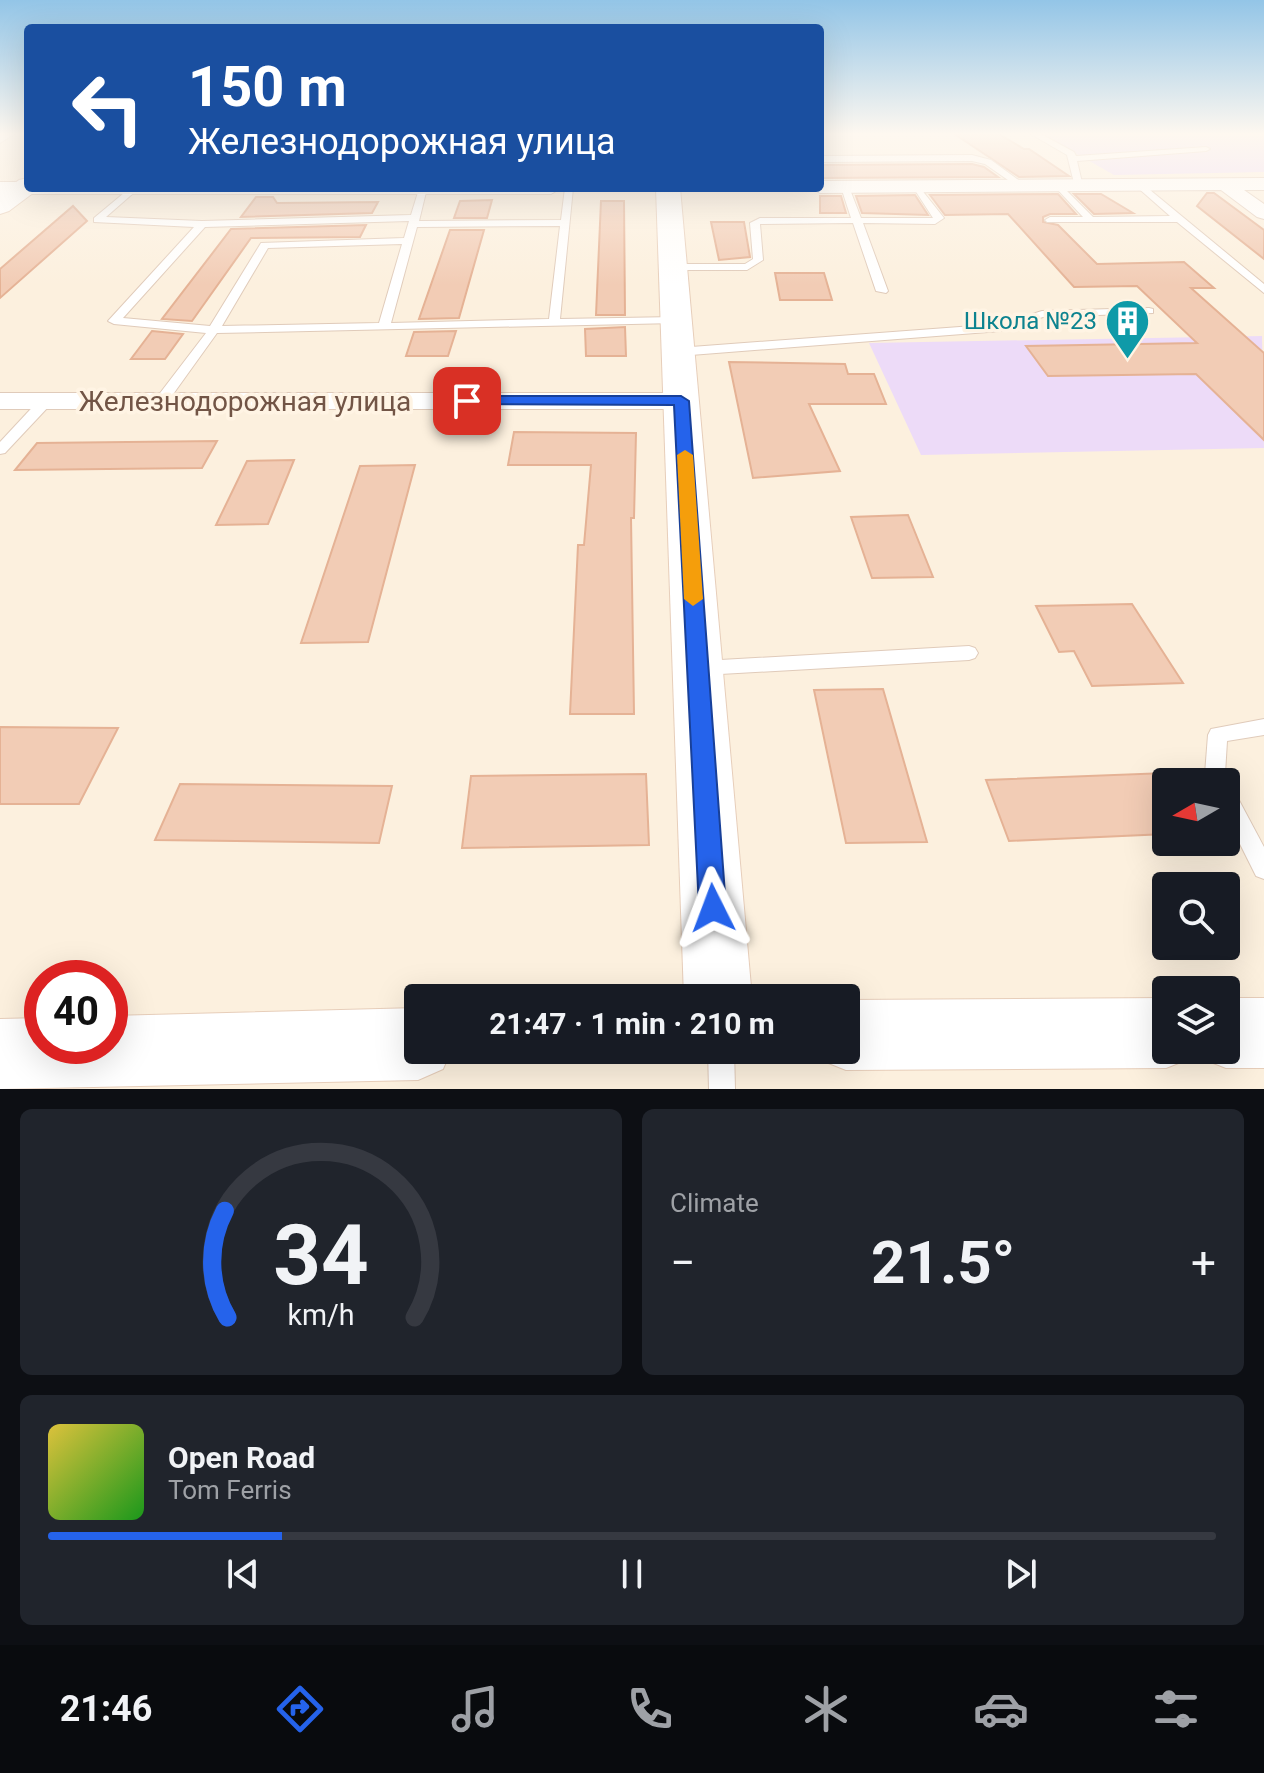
<!DOCTYPE html>
<meta charset="utf-8">
<style>
body{margin:0;font-family:Roboto,sans-serif;background:#20242c;color:#f1f3f6;height:100vh;display:flex;flex-direction:column;font-size:30px;white-space:nowrap}
*{box-sizing:border-box;margin:0}
p{font-size:26px;color:#9ea1a6}
.icon{flex:none;width:44px;height:44px;fill:none;stroke:currentColor;stroke-width:2;stroke-linecap:round;stroke-linejoin:round}
.map{position:relative;height:1089px;overflow:hidden}
.details{display:flex;flex-direction:column;gap:20px;padding:20px;background:#0d0f14;flex:1}
.details>*{flex:none}
.banner{position:absolute;left:24px;top:24px;width:800px;height:168px;border-radius:8px;box-shadow:0 8px 32px #0002;background:#1a4fa0;color:#fff;overflow:hidden}
.needle{width:52px;rotate:261deg}
.controls{position:absolute;left:1152px;top:768px;display:grid;gap:16px}
.controls a{display:grid;place-items:center;width:88px;height:88px;border-radius:8px;background:#171b24;box-shadow:0 8px 32px #0002;font-size:40px}
.speed{position:absolute;left:24px;top:960px;display:flex;gap:16px;font-size:40px;font-weight:700;text-align:center}
.speed>*{display:grid;place-content:center;width:104px;height:104px;border-radius:50%;background:#171b24;box-shadow:0 8px 32px #0002;line-height:1}
.speed .limit{border:12px solid #d22;background:#fff;color:#111}
.pin{position:absolute;display:grid;place-items:center;width:68px;height:68px;color:#fff;margin:-34px;border-radius:16px;box-shadow:0 4px 12px #0006}
.me{position:absolute;width:88px;margin:-44px;rotate:357deg;stroke-linejoin:round;filter:drop-shadow(0 0 6px #0008)}
.turn{display:flex;align-items:center;gap:28px;height:168px;padding:0 32px;font-size:36px}
.turn .icon{width:104px;height:104px;stroke-width:2.5}
.turn b{display:block;font-size:56px;line-height:68px}
.big{font-size:60px;font-weight:700;line-height:1.1}
.details .tile{flex:1;display:flex;flex-direction:column;justify-content:center;gap:12px;min-width:0;padding:0 28px;border-radius:12px;background:#20242c}
.details .dial{align-items:center;gap:0}
.dial svg{height:208px;overflow:visible;fill:none;stroke:#363941;stroke-width:7;stroke-linecap:round;text-anchor:middle}
.dial text{fill:#f1f3f6;stroke:none}
.song{display:flex;align-items:center;gap:24px}
.cover{width:96px;height:96px;border-radius:12px;background:linear-gradient(135deg,hsl(50 70% 55%),hsl(120 70% 35%))}
.played{height:8px;border-radius:4px;background:linear-gradient(90deg,#2563eb 20%,#363941 20%)}
.keys{display:flex;justify-content:space-around;direction:ltr}
.heat{display:flex;justify-content:space-between;align-items:center;font-size:44px;direction:ltr}
.details .tiles{flex:1;display:grid;gap:20px;grid-template-columns:1fr 1fr}
.tile:last-child{grid-column:span 2}
.trip{position:absolute;left:404px;top:984px;width:456px;height:80px;border-radius:8px;background:#171b24;box-shadow:0 8px 32px #0002;font-weight:700;line-height:80px;text-align:center}
.menu{display:flex;height:128px;justify-content:space-around;align-items:center;background:#090b0e;color:#9ea1a6}
.menu .icon{width:56px;height:56px}
.menu .current{color:#2563eb}
.menu b{font-size:36px;color:#f1f3f6}
.map>svg:first-child{display:block}
.education{fill:#eddbf8}
.building{fill:#f2ccb5;stroke:#e5b295;stroke-width:2}
.lines{fill:none;stroke-linecap:round;stroke-linejoin:round}
.lane-casing{stroke:#e0cbba;stroke-width:2}
.street-casing{stroke:#e0cbba;stroke-width:2}
.secondary-casing{stroke:#e7ceba;stroke-width:2}
.lane{fill:#fff;fill-rule:evenodd}
.street{fill:#fff;fill-rule:evenodd}
.secondary{fill:#fff;fill-rule:evenodd}
.route{fill:#2563eb;stroke:#184099;stroke-width:2}
.slow{fill:#f59e0b}
.labels{text-anchor:middle;stroke-width:7;stroke-linejoin:round;paint-order:stroke}
.far-culture-label{font-size:24px;fill:#0d838f;stroke:#fff4e4;text-anchor:end}
.street-label{font-size:28px;fill:#725546;stroke:#fff4e4}
</style>
<div class="map">
<svg width="1264" height="1089" viewBox="0 0 1264 1089">
<rect width="100%" height="100%" fill="#fcf0de"/>
<g class="education">
<polygon points="1040,133 1264,133 1264,172 1114,175"/>
<polygon points="1262,336 1264,448 921,455 869,343"/>
</g>
<g class="building">
<polygon points="953,133 997,133 1024,149 1029,149 1069,176 1019,177"/>
<polygon points="972,164 984,167 998,177 820,178 820,165"/>
<polygon points="1207,193 1214,193 1264,230 1264,259 1197,206"/>
<polygon points="1058,194 1076,214 1050,214 1043,217 1043,222 1058,225 1097,264 1184,262 1214,288 1191,288 1264,353 1264,440 1196,374 1048,376 1026,346 1197,343 1137,286 1074,287 1008,214 945,215 930,195"/>
<polygon points="1074,194 1101,194 1133,213 1094,214"/>
<polygon points="915,195 928,215 862,213 856,196"/>
<polygon points="820,196 841,196 846,213 820,213"/>
<polygon points="256,197 273,197 277,203 378,202 372,213 241,217"/>
<polygon points="492,200 487,218 454,218 460,201"/>
<polygon points="601,201 624,201 625,315 596,315"/>
<polygon points="73,206 87,221 0,298 0,269"/>
<polygon points="711,222 744,222 750,257 719,260"/>
<polygon points="366,225 360,237 251,238 192,321 162,319 231,229"/>
<polygon points="450,230 484,230 459,318 419,319"/>
<polygon points="775,273 824,273 832,300 780,300"/>
<polygon points="625,327 626,356 586,356 585,329"/>
<polygon points="152,331 183,334 165,359 131,359"/>
<polygon points="456,331 448,356 406,356 414,332"/>
<polygon points="729,362 845,364 848,374 874,374 886,404 809,404 840,471 753,478"/>
<polygon points="514,432 636,433 634,518 631,518 634,714 570,714 578,545 584,545 591,465 508,465"/>
<polygon points="217,441 202,468 15,470 37,443"/>
<polygon points="294,460 268,524 216,525 247,461"/>
<polygon points="415,465 368,642 301,643 360,466"/>
<polygon points="908,515 933,577 872,578 851,517"/>
<polygon points="1132,604 1183,683 1092,686 1074,651 1059,652 1036,606"/>
<polygon points="883,689 927,842 846,843 814,690"/>
<polygon points="0,727 118,728 79,804 0,804"/>
<polygon points="1166,773 1166,834 1009,841 986,780"/>
<polygon points="646,774 649,845 462,848 471,776"/>
<polygon points="180,784 392,786 379,843 155,840"/>
</g>
<g class="lines">
<defs>
<g id="lane">
<polygon points="1029,133 1039,133 1074,152 1076,156 1206,147 1210,149 1206,151 1077,161 1083,187 1079,190 1075,187 1067,155"/>
<polygon points="972,155 991,160 1028,187 1021,189 985,164 972,161 820,162 820,156"/>
<polygon points="845,184 849,187 861,218 933,218 913,187 917,184 944,218 935,224 863,223 888,291 886,293 876,291 853,223 760,224 763,260 747,270 673,270 668,267 673,264 745,264 753,259 750,223 760,218 851,218 841,187"/>
<polygon points="1060,184 1093,217 1170,216 1137,187 1144,185 1264,284 1264,293 1177,222 1047,222 1045,220 1050,217 1083,217 1057,189 1056,187"/>
<path d="M130 188 138 189 106 217 202 221 411 215 419 189 427 188 419 221 561 220 565 188H573L560 319 676 317 682 320 676 323 217 333 166 404 161 405 154 401 206 333 114 324 108 321 194 227 94 222V218ZM409 221 404 238 261 243 210 326 123 318 205 227ZM560 226 549 319 391 323 417 227ZM402 244 379 323 222 326 268 248Z"/>
<polygon points="1149,308 1153,309 1153,313 1043,317 1001,331 678,356 672,352 678,348 1000,324 1042,311"/>
<polygon points="46,397 53,401 51,404 5,453 0,454 0,442 41,398"/>
<polygon points="969,646 975,648 978,653 975,658 969,660 703,675 696,673 694,668 696,663 703,661"/>
<polygon points="1264,719 1264,735 1227,741 1225,774 1229,782 1227,787 1233,789 1264,847 1264,879 1256,876 1226,816 1226,782 1209,782 1205,774 1208,735 1211,729"/>
<polygon points="708,1050 734,1050 735,1089 709,1089"/>
</g>
<g id="street">
<polygon points="0,133 16,133 0,143"/>
<polygon points="1264,178 1264,190 1244,190 1264,204 1264,219 1257,217 1221,190 820,193 811,188 820,188 820,181"/>
<polygon points="0,182 28,182 28,188 561,188 551,194 0,194"/>
<polygon points="0,393 681,393 691,395 695,401 691,407 681,409 0,409"/>
</g>
<g id="secondary">
<polygon points="28,178 28,188 38,188 37,190 9,211 0,214 0,194 19,180"/>
<polygon points="656,188 680,188 752,998 684,998"/>
<polygon points="1166,998 1166,1050 1194,1050 1191,1058 1166,1068 846,1070 821,1060 817,1050 846,1050 846,1000"/>
<polygon points="1226,998 1264,998 1264,1068 1226,1068 1201,1058 1198,1050 1226,1050"/>
<polygon points="418,1008 418,1050 451,1050 443,1069 418,1080 0,1089 0,1019 42,1018 42,1046 110,1046 110,1016"/>
</g>
</defs>
<use href="#lane" class="lane-casing"/>
<use href="#street" class="street-casing"/>
<use href="#secondary" class="secondary-casing"/>
<use href="#lane" class="lane"/>
<use href="#street" class="street"/>
<use href="#secondary" class="secondary"/>
</g>
<linearGradient id="sky" x2="0" y2="1"><stop stop-color="#93c5e7"/><stop offset="0.47" stop-color="#fef8f0"/><stop offset="1" stop-color="#fef8f0" stop-opacity="0"/></linearGradient>
<rect width="1264" height="285" fill="url(#sky)"/>
<polygon class="route" points="467,396 681,396 689,401 726,908 722,917 713,920 703,917 699,908 674,405 462,404 462,398"/>
<polygon class="slow" points="685,450 693,455 703,599 693,606 684,599 677,455"/>
<defs>
<symbol id="building-pin" viewBox="-11 -11 22 30"><path d="M0 17L-7.5 6A9.5 9.5 0 1 1 7.5 6Z" fill="#0f9aa8" stroke="#fff4e4"/><path d="M-4-6H4V6H1V3H-1V6H-4ZM-2.5-4.3h1.7v1.8h-1.7ZM.8-4.3h1.7v1.8H.8ZM-2.5-1h1.7V.8h-1.7ZM.8-1h1.7V.8H.8Z" fill="#fff"/></symbol>
</defs>
<g fill-rule="evenodd">
<use href="#building-pin" x="1102" y="296" width="51" height="69"/>
</g>
<g class="labels">
<g class="far-culture-label">
<text x="1097" y="329">Школа №23</text>
</g>
<g class="street-label">
<text x="245" y="411">Железнодорожная улица</text>
</g>
</g>
</svg>
<div class="controls">
<a><svg class="needle" viewBox="-14 -14 28 28"><path d="M0-13l5 13h-10z" fill="#e53935"/><path d="M0 13l5-13h-10z" fill="#9ea1a6"/></svg></a>
<a><svg class="icon" aria-label="search" viewBox="0 0 24 24"><circle cx="10" cy="10" r="6"/><path d="M15 15l6 6"/></svg></a>
<a><svg class="icon" aria-label="layers" viewBox="0 0 24 24"><path d="M12 4l9 5-9 5-9-5zM3 14l9 5 9-5"/></svg></a>
</div>
<div class="speed"><div class="limit">40</div></div>
<div class="pin" style="left:467px;top:401px;background:#d93025"><svg class="icon" aria-label="arrive" viewBox="0 0 24 24"><path d="M6 21V4h12l-3 4 3 4H6"/></svg></div>
<svg class="me" style="left:713px;top:908px" viewBox="-20 -20 40 40"><path d="M0-17L14 15 0 8-14 15z" fill="#2563eb" stroke="#fff" stroke-width="4"/></svg>
<div class="trip">21:47 · 1 min · 210 m</div>
<div class="banner">
<div class="turn"><svg class="icon" aria-label="left" viewBox="0 0 24 24"><path d="M17 20v-9H6M10 6l-5 5 5 5"/></svg><div><b>150 m</b>Железнодорожная улица</div></div>
</div>
</div>
<section class="details">
<div class="tiles">
<div class="tile dial"><svg viewBox="0 0 100 80">
<path d="M14 69A42 42 0 1 1 86 69"/>
<path d="M14 69A42 42 0 0 1 13 28" stroke="#2563eb"/>
<text x="50" y="56" font-size="32" font-weight="700">34</text>
<text x="50" y="72" font-size="11">km/h</text>
</svg></div>
<div class="tile"><p>Climate</p>
<div class="heat"><a>−</a><b class="big">21.5°</b><a>+</a></div>
</div>
<div class="tile">
<div class="song"><i class="cover"></i><div><b>Open Road</b><p>Tom Ferris</p></div></div>
<div class="played"></div>
<div class="keys"><svg class="icon" aria-label="previous" viewBox="0 0 24 24"><path d="M18 5L8 12l10 7zM5 5v14"/></svg><svg class="icon" aria-label="pause" viewBox="0 0 24 24"><path d="M8 5v14M16 5v14"/></svg><svg class="icon" aria-label="next" viewBox="0 0 24 24"><path d="M6 5l10 7-10 7zM19 5v14"/></svg></div>
</div>
</div>
</section>
<nav class="menu">
<b>21:46</b>
<svg class="icon current" aria-label="directions" viewBox="0 0 24 24"><path d="M12 3l9 9-9 9-9-9zM9 14v-3h6M13 9l2 2-2 2"/></svg>
<svg class="icon" aria-label="music" viewBox="0 0 24 24"><path d="M9 18V5l10-2v13"/><circle cx="6" cy="18" r="3"/><circle cx="16" cy="16" r="3"/></svg>
<svg class="icon" aria-label="phone" viewBox="0 0 24 24"><path d="M5 4h4l2 5-3 2q2 4 5 5l2-3 5 2v4C11 20 4 13 5 4z"/></svg>
<svg class="icon" aria-label="climate" viewBox="0 0 24 24"><path d="M12 3v18M4 7l16 10M4 17L20 7"/></svg>
<svg class="icon" aria-label="car" viewBox="0 0 24 24"><path d="M5 17H2v-5l4-1 3-4h7l3 4 3 1v5h-3M9 17h6M6 11h13"/><circle cx="7" cy="17" r="2"/><circle cx="17" cy="17" r="2"/></svg>
<svg class="icon" aria-label="filters" viewBox="0 0 24 24"><path d="M4 7h16M4 17h16"/><circle cx="9" cy="7" r="2"/><circle cx="15" cy="17" r="2"/></svg>
</nav>
